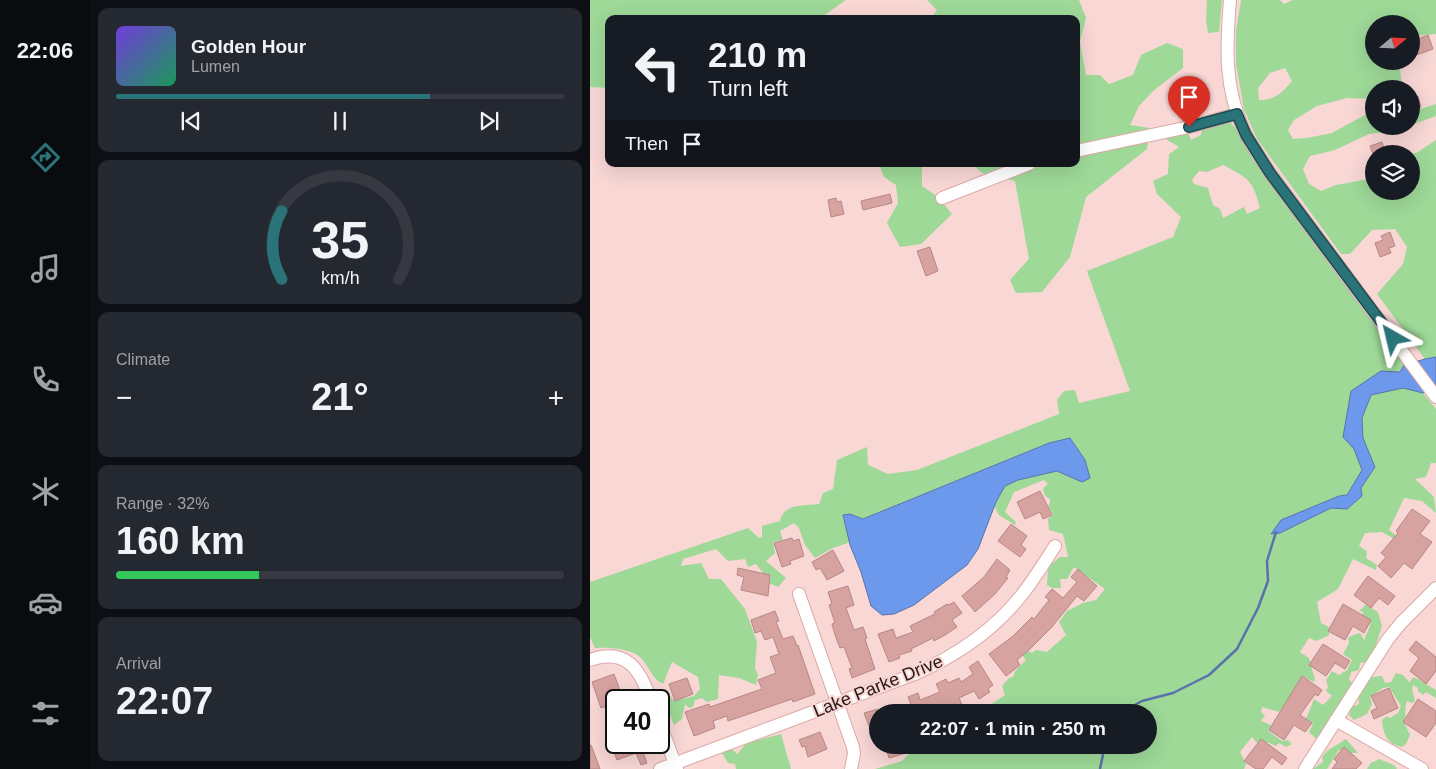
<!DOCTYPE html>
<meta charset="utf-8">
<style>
body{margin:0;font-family:Helvetica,sans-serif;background:#242831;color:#f1f3f6;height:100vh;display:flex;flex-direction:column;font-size:19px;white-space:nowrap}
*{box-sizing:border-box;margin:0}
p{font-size:16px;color:#9ea1a6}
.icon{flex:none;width:28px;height:28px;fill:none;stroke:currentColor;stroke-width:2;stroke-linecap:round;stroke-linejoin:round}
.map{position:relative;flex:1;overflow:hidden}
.side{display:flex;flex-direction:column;gap:8px;padding:8px;background:#0d0f14;width:500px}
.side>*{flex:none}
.hud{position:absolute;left:15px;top:15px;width:475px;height:152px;border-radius:10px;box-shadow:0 5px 20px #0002;background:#171b24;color:#f1f3f6;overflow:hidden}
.needle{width:32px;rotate:71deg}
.fabs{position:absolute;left:775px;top:15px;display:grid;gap:10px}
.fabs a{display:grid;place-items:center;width:55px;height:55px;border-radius:50%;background:#171b24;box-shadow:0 5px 20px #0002;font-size:25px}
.speed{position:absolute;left:15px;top:689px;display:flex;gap:10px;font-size:25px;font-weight:700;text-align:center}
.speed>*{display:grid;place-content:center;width:65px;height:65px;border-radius:50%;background:#171b24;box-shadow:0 5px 20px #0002;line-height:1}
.speed .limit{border:2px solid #111;border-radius:8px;background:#fff;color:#111}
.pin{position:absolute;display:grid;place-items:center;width:42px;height:42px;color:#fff;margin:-51px -21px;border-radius:50% 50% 50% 0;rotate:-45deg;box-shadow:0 0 5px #0007}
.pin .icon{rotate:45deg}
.me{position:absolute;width:55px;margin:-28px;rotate:323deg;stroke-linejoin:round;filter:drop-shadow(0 0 4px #0008)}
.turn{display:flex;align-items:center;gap:18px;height:105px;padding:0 20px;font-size:22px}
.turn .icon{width:65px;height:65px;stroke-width:2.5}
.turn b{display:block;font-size:35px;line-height:42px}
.then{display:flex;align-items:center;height:48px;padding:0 20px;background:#0003;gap:10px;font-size:19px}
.big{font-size:38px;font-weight:700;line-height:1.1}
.side .tile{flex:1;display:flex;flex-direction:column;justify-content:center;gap:8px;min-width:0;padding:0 18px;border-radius:10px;background:#242831}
.side .dial{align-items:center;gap:0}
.dial svg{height:130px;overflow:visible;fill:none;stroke:#363941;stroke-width:7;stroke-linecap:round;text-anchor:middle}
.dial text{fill:#f1f3f6;stroke:none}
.song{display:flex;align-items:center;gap:15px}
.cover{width:60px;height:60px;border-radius:8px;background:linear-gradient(135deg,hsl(260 70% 55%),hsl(150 70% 35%))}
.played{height:5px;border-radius:2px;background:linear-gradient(90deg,#2a7479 70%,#363941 70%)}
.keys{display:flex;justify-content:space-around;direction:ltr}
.heat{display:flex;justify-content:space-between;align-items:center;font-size:28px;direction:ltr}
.charge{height:8px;border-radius:4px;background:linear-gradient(90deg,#34c759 32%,#363941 0)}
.trip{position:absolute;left:279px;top:704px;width:288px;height:50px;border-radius:25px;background:#171b24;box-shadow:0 5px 20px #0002;font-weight:700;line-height:50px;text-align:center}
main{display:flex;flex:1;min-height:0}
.dock{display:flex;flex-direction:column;width:90px;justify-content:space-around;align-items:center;background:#090b0e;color:#9ea1a6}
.dock .icon{width:35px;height:35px}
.dock .active{color:#2a7479}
.dock b{font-size:22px;color:#f1f3f6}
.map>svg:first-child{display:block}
.green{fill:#9ed998;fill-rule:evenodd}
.water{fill:#6d99ec;stroke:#5972ac}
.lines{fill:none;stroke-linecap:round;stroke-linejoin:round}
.stream{stroke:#5972ac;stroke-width:2.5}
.building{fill:#d6a3a0;stroke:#b88784}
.minor-casing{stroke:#dba8a5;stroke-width:14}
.minor{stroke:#fff;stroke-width:12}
.route-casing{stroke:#1b4b4f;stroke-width:12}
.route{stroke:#2a7479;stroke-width:9}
.labels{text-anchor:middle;stroke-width:4;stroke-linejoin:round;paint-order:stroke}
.street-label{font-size:18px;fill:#2a1716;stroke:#f8d7d5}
</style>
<main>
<nav class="dock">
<b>22:06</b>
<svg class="icon active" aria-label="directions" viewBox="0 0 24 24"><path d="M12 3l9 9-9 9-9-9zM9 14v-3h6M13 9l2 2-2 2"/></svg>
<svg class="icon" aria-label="music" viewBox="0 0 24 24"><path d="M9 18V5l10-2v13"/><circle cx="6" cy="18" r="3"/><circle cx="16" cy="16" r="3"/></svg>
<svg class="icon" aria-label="phone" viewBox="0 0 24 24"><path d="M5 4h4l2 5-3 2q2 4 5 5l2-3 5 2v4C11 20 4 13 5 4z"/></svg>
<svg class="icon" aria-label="climate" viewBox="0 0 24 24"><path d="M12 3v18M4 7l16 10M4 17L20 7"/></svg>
<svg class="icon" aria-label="car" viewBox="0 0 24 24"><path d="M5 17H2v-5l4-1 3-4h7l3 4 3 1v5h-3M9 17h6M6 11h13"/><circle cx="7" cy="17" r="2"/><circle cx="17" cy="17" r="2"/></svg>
<svg class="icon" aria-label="filters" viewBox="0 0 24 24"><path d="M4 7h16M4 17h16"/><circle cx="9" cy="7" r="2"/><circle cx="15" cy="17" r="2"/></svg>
</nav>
<section class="side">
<div class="tile">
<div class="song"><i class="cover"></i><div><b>Golden Hour</b><p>Lumen</p></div></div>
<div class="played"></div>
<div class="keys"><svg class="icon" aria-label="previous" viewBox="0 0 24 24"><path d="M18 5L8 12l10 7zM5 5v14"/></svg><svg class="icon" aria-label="pause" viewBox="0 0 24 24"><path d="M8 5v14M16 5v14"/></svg><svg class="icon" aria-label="next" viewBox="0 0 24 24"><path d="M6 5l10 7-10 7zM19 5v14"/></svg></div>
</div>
<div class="tile dial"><svg viewBox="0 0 100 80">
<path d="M14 69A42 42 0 1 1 86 69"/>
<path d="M14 69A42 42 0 0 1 14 27" stroke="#2a7479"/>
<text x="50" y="56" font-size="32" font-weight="700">35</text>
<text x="50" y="72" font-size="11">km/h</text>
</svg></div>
<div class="tile"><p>Climate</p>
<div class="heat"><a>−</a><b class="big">21°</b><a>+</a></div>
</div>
<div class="tile"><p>Range · 32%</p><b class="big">160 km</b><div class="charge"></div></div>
<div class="tile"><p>Arrival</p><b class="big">22:07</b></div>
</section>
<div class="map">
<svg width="846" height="769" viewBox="0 0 846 769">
<rect width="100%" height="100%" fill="#f8d7d5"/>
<g class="green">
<polygon points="0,0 256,0 229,19 19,19 19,88 0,87"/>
<polygon points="337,0 489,0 496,18 490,42 496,75 510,75 519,84 543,75 551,55 577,43 593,49 593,68 563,91 549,106 540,125 560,128 557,149 496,197 480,257 452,292 426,293 420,280 439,259 425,181 392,173 382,164 486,164 486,19 340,19 347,10"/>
<polygon points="617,0 632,0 629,32 618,33 616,20"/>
<path d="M651 0H690L694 4 703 0H846V34L821 36V24H784V61H809L812 85 811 89H784V102L783 99 757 98 727 106 704 120 698 130 703 139 717 138 742 133 784 110V126H819L811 130 779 134 745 150 720 156 713 169 719 184 731 191 746 185 784 178V191H821V154H817L826 153 846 140V357L835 359 787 294 813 264 817 247 805 229 782 230 760 254H751L667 139 654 109 646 64V31ZM695 68 702 81C692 93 685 100 669 100L668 88 680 73Z"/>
<polygon points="846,104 846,116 821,125 821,112"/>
<path d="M640 122 648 131 662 157 814 365 810 372 791 371 753 437 764 449 772 470 757 495 749 496 691 520 690 533 741 508 757 509 785 467 773 438 772 418 781 395 813 388 833 393 846 409V463H841L836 477 825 479 844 497 846 513 832 501 814 498 799 530 809 538 808 541 792 532 775 533 769 546 777 551 776 558 787 565 786 570 763 559 748 589 727 602 731 623 739 627V635L727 641 719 638 710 652 719 658 725 680 724 682 712 676 698 700 712 711 710 715 703 711 691 709 689 712 672 707 671 712 675 715 671 721 681 725 678 731 692 741 698 740 702 744 696 747 689 743 686 746 677 742 674 745 669 741 667 743 662 737 650 752 656 764 654 769H285L312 761 319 754V745H558V712H390L415 695 412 686 419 678 423 677 425 671 436 660 431 653 438 651 442 653 446 650 457 652 476 635 469 622 477 611 493 603 506 600 515 589 484 567 477 579H470L471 588H462L457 585 458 567 470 557H478L473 534 459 530 458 518 463 515 458 506 460 503V499L455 496 453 488 458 484 454 480 424 492 415 512 426 522 425 525 409 515 404 506 415 486 428 480 467 471 492 482 480 438 459 443 273 519 260 514 253 516 260 542 243 548 225 558 215 545 209 528 204 523 190 531 193 540 183 542 185 553 176 561 196 578 188 587 179 583 181 576 173 573 166 564 158 567 155 559 138 561 126 549 93 559 91 566 111 563 119 579H131L155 609 167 642 165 668 168 675 166 685 149 678 129 675 128 699 117 702 112 698 105 700 103 707 99 708 95 704 92 719 84 725C79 714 78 708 81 696L84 701 104 696 110 689 108 677 82 662 73 684C60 677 60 667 50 657 40 648 17 647 5 648L0 637V582L158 528 169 538 172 537V526L190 521C194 503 214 506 229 504L233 493 243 489 247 460 277 447 278 465 298 474 327 470 469 414 467 400 474 391 485 390 489 403 540 391 497 271 583 237 591 217 567 194 563 181 578 174 579 154 589 147 569 135 597 130 601 140 611 135 612 127ZM633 165C658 178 663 180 670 208L657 214 654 207 633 218 630 209 623 205 618 188 604 184 602 180 609 171 617 172Z"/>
<polygon points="289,164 332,164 332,186 348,197 362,214 331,244 310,247 297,223 308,203 306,185 294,177"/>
<polygon points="776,605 788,612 792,626 785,648 778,662 770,663 769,670 761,672 759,680 763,683 730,737 725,738 719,732 723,724 716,719 724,699 733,705 742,696 736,691 738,687 736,680 742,671 749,675 757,670 762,660 753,654 759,643 758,638 761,636 770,633 774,640 780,626 780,622 772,618 773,612 769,611"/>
<path d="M806 673 813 675 819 682 824 677 846 690V698L836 692 833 695 828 691V688L823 685 822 690 825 701 822 703 817 701C814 708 817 715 814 722L820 735 816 744 812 747C797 744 793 734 792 720L797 716 800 718 808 713 811 706 799 687 793 688 780 697 782 704 777 714 764 720 759 715 762 707 769 704 768 694 782 677 792 676 795 683 801 682Z"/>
<polygon points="191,734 201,769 146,769 145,764 138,763 132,753 142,749 147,754 157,743"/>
<polygon points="756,739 768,753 762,753 761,754 749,750 737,769 723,769 733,762 732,757 737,751"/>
<polygon points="789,759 804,765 807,769 777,769 781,763"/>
</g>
<g class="water">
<polygon points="846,357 846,388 833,393 813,388 781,395 772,418 773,438 785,467 771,488 772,496 757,509 741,508 690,533 681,534 691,520 749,496 757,495 772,470 764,449 753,437 761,391 791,371 810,372 814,365 835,359"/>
<polygon points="480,438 495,460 500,478 492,482 467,471 428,480 415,486 406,502 388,549 377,565 324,605 304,614 292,615 281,606 271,572 260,545 253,515 260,514 273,519 459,443"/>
</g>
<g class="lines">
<g class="stream">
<polyline points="532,712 552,701 583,693 619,675 647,649 668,608 678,581 677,561 686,532"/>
<polyline points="510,769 515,745"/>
</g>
</g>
<g class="building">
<polygon points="838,35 843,49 821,57 821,42"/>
<polygon points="828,96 831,107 821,110 821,98"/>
<polygon points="792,142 796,154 783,154 780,146"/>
<polygon points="300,194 302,203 273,210 271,201"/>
<polygon points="246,198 247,202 251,201 254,214 241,217 238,200"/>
<polygon points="800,232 805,246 799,248 801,253 790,257 785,243 793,240 791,236"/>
<polygon points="340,247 348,271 336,276 327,251"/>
<polygon points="450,491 462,515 453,519 450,512 435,519 427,502"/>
<polygon points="822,509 840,521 830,534 842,542 822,569 814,563 801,578 788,566 796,557 791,553 808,533 806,531"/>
<polygon points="421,524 437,536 431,545 436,549 430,557 408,541"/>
<polygon points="202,538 203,541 209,539 214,556 200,561 201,564 192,567 184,543"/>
<polygon points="243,550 254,571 237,580 230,568 226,570 222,562"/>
<polygon points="407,559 420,570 416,577 418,578 405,594 385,612 372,596 394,577"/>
<polygon points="148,568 180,575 178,596 151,590 154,577 147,575"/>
<polygon points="488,569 507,586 494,601 487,596 461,628 439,650 427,660 430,665 416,676 399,654 422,637 442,617 444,619 459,600 455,597 462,589 473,598 487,582 481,577"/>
<polygon points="778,576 805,596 798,605 789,598 781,608 764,595"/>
<polygon points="258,586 264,605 256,608 264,630 273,627 277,638 275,639 285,669 262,678 259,669 262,668 254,647 250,648 245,635 242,624 245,623 239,605 242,604 238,592"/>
<polygon points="364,602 372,613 362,620 367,627 355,635 344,641 343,638 321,649 322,651 309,655 310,658 299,662 288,634 303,629 306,638 323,632 320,626 345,614 344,612 357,604 359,605"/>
<polygon points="753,604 781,620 774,633 763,626 755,640 738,631"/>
<polygon points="185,611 189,621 186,622 193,639 203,636 207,646 208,645 225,694 203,702 202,699 138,721 137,716 123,721 125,728 104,736 95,712 119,704 120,707 172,689 168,680 186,673 180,657 189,654 183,637 175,640 171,631 165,633 161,620"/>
<polygon points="826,641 846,657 846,671 836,684 820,671 829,658 819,650"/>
<polygon points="733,644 760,661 755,669 745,663 736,676 719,665"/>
<polygon points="388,661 403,685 398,689 400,692 389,699 384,691 369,698 372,705 358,712 324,712 318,697 328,693 330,700 350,692 346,684 356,679 358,683 369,678 371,682 383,674 379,667"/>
<polygon points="24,674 31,693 21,696 24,704 11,708 2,682"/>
<polygon points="712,676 732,690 728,696 725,694 710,715 722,723 715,732 704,725 694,740 679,730"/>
<polygon points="97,678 103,694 85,701 79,684"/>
<polygon points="799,688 808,708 784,719 781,711 787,708 781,696"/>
<polygon points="828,699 846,711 846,723 836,737 813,722"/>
<polygon points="288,709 288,732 282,734 274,713"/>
<polygon points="230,732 237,749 218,757 215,746 212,747 209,740"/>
<polygon points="671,739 697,758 692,765 682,757 673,769 666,769 654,761"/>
<polygon points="20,742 49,742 57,763 51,765 46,753 27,760"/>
<polygon points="0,745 1,745 10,769 0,769"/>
<polygon points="295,745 313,745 316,753 299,758"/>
<polygon points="754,747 772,763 766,769 742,769 747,762 744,759"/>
</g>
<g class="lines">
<defs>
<g id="minor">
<path d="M640 0C636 48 634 88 655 133 662 147 672 160 680 173L846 397"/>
<polyline points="486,151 599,127 647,114"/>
<polyline points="352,198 439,164"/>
<polyline points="209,594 263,747 264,754 261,769"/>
<path d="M0 660C37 647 50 670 61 700"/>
<polyline points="746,720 832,769"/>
<polyline points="69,721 87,769"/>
<path d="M70 769 325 674C365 656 402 632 430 597 443 581 454 563 465 546"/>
<polyline points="715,769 798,639 811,623 846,588"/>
</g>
</defs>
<use href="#minor" class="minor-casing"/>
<use href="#minor" class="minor"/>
</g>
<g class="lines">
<defs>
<polyline id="route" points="599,127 647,114 656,135 680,173 803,338"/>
</defs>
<use href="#route" class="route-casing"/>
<use href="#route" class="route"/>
</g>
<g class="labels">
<g class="street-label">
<text transform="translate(288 686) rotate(-22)" y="6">Lake Parke Drive</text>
</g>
</g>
</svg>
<div class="fabs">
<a><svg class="needle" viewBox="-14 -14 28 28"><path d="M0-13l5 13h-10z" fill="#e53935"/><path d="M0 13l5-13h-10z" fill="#9ea1a6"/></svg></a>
<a><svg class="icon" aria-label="sound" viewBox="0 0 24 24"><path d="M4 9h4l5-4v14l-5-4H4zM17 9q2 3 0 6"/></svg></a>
<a><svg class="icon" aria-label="layers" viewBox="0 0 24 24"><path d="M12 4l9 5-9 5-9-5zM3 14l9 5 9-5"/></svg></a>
</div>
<div class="speed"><div class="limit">40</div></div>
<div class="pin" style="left:599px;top:127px;background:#d93025"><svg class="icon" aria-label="arrive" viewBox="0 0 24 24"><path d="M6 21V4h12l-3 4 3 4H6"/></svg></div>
<svg class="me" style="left:803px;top:338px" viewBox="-20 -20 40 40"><path d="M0-17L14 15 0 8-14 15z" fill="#2a7479" stroke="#fff" stroke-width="4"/></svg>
<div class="trip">22:07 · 1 min · 250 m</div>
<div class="hud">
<div class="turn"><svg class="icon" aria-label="left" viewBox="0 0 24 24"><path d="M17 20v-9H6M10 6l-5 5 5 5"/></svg><div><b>210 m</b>Turn left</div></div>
<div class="then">Then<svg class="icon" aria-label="arrive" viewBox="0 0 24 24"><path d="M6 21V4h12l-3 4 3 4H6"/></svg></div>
</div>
</div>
</main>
